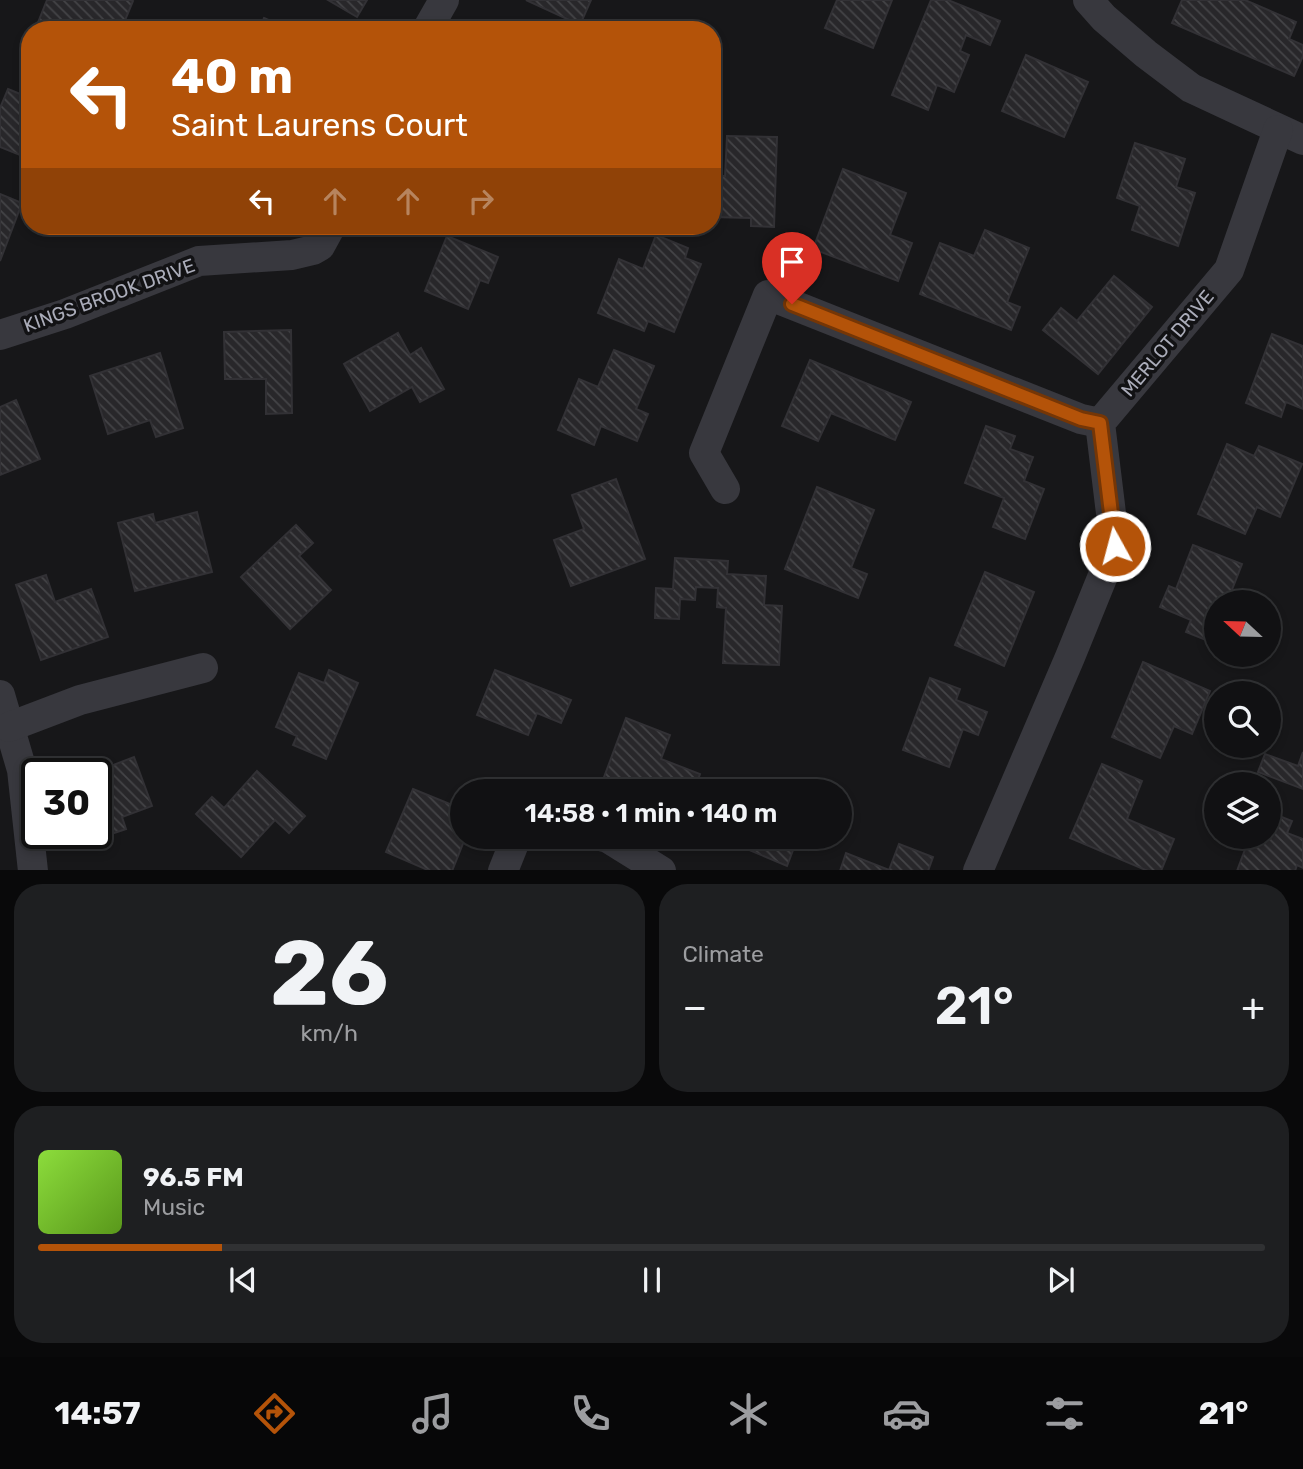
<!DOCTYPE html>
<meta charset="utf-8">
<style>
body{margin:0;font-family:Rubik,sans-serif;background:#1e1f21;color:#f1f3f6;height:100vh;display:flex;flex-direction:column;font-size:26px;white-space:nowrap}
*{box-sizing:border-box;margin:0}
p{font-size:23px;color:#9c9da0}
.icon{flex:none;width:38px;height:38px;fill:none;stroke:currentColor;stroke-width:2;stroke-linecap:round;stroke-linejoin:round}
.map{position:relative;height:870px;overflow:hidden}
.side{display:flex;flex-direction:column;gap:14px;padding:14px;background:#09090a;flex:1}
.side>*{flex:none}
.top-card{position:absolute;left:21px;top:21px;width:700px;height:214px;border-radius:28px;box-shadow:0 4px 10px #0003,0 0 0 2px #303133;background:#b45309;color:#fff;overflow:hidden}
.needle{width:46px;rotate:292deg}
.buttons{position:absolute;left:1204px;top:590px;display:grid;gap:14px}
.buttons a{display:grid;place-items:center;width:77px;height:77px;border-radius:50%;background:#111113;box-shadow:0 4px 10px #0003,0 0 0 2px #303133;font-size:35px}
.speed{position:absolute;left:21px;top:758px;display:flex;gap:14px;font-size:35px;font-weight:700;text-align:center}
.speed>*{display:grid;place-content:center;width:91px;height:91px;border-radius:50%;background:#111113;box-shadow:0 4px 10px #0003,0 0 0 2px #303133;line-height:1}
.speed .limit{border:4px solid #111;border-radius:10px;background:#fff;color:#111}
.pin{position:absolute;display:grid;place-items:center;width:60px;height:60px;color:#fff;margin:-72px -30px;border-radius:50% 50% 50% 0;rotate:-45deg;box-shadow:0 0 7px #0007}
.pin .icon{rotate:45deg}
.me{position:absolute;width:77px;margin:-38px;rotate:353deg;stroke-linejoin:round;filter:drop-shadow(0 0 5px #0008)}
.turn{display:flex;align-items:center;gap:24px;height:147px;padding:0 35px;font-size:32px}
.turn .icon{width:91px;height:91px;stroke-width:2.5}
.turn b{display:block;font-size:49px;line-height:60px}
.lanes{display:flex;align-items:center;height:66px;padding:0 35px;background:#0003;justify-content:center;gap:35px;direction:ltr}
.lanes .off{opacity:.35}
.big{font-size:52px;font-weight:600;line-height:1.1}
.side .card{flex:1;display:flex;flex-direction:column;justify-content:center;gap:10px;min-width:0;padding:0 24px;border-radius:28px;background:#1e1f21}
.side .dial{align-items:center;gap:0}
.dial b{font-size:91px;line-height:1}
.song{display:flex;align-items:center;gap:21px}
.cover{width:84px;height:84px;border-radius:10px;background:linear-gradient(135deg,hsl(90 70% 55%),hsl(90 70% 35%))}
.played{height:7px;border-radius:4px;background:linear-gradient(90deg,#b45309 15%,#303133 15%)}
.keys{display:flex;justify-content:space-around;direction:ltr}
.heat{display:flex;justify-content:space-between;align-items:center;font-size:38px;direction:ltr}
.side .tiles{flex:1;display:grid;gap:14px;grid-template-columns:1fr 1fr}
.card:last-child{grid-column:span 2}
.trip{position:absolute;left:450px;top:779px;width:402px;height:70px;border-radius:35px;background:#111113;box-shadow:0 4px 10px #0003,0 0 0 2px #303133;font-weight:600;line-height:70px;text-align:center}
.dock{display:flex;height:112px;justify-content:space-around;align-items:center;background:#070708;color:#9c9da0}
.dock .icon{width:49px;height:49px}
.dock .on{color:#b45309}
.dock b{font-size:32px;color:#f1f3f6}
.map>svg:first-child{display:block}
.building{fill:url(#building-back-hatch);stroke:#323135;stroke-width:2}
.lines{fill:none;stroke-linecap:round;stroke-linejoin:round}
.minor{stroke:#38383e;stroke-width:30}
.route-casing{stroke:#753606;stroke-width:18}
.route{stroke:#b45309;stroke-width:12}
.labels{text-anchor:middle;stroke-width:7;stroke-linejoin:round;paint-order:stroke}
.street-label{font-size:19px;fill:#aaacb9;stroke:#121214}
</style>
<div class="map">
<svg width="1303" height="871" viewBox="0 0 1303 871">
<defs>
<pattern id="building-back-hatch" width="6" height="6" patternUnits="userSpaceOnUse" patternTransform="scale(1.75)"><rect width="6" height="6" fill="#28272a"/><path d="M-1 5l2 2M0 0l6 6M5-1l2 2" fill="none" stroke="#444447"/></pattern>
</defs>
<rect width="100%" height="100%" fill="#171719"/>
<g class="building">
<polygon points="47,0 131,0 133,1 121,30 101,22 98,30 35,30"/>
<polygon points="328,0 367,0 357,17"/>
<polygon points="526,0 591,0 580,25"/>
<polygon points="837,0 892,0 873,48 825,28"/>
<polygon points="931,0 948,0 1000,21 990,45 966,35 960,51 969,55 954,92 937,85 928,110 892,95"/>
<polygon points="1182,0 1245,0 1296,22 1289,39 1303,45 1303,56 1294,76 1172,23"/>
<polygon points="264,18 291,30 259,30"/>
<polygon points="1026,55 1088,82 1064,137 1002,111"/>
<polygon points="8,89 30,98 30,159 0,147 0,108"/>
<polygon points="727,136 777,137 774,227 751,226 751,218 712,217 712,176 725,176"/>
<polygon points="1135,143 1185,159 1176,187 1195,193 1178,246 1132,230 1140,206 1117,198"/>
<polygon points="843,169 906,193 890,235 912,243 898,281 813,249"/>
<polygon points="0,194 22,203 0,261"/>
<polygon points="985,230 1029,248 1007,302 1020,307 1011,330 920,294 940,243 974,256"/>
<polygon points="656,235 688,248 685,258 701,264 674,332 648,321 644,331 598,313 619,259 643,269"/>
<polygon points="447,236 498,257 488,283 480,280 468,309 425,291"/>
<polygon points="1114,276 1152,307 1098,374 1043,330 1061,308 1077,321"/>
<polygon points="291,330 292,413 266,414 266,379 225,379 224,332"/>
<polygon points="398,333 410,355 421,348 444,389 420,402 412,387 370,411 344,364"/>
<polygon points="1272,334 1303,346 1303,409 1286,402 1281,417 1246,403"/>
<polygon points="614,350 654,366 636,409 648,414 637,441 601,426 594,445 558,430 579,379 598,387"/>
<polygon points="160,353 183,428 156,437 150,420 108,434 90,376"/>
<polygon points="810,360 911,402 895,440 831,413 818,441 782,426"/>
<polygon points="16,400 40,459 0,475 0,407"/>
<polygon points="986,426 1015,436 1010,449 1033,457 1024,481 1044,489 1025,539 993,527 1004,498 965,483"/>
<polygon points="1227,444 1254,456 1259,446 1302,464 1280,517 1257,507 1245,534 1198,514"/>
<polygon points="616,479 645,559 571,586 554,540 584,529 572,495"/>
<polygon points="817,487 874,510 851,568 867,574 858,598 785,569"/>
<polygon points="197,512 212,572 135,591 118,523 153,514 155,523"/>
<polygon points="296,525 313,543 299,556 331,590 290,629 241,577"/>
<polygon points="1193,545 1242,564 1228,600 1233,602 1216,602 1216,644 1186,632 1191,620 1160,607 1169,586 1176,589"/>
<polygon points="675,558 728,561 727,574 766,576 764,605 782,606 779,665 723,663 726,608 717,607 718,588 696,587 695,600 680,599 679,619 655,618 656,588 673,589"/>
<polygon points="985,572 1034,592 1004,666 955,645"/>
<polygon points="46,575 55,602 91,589 108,637 41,660 16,585"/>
<polygon points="1143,662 1210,691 1192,734 1174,726 1160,758 1112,737"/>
<polygon points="329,670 358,683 326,759 293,745 297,736 276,727 299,673 324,683"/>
<polygon points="495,670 571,700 561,723 537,713 528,735 477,715"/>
<polygon points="930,678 960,689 956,700 987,712 978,735 963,729 949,767 903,750"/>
<polygon points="626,718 670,735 661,759 700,774 694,791 608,791 600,788"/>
<polygon points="1303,752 1303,789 1258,772 1265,754 1298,766"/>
<polygon points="134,757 152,806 122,817 126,829 99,838 96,830 96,774 90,774"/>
<polygon points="1102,764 1142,781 1127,819 1174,839 1161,871 1148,871 1070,838"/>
<polygon points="257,771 305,816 289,833 275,820 241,857 196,814 212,797 224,808"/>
<polygon points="413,789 462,809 462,836 466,836 452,871 430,871 386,852"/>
<polygon points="1269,812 1292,821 1287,833 1303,839 1303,868 1297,865 1295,871 1237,871 1250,836 1269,836"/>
<polygon points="716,836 814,836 808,850 795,845 787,866"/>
<polygon points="899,844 933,857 928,871 840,871 846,853 889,870"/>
</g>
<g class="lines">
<g class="minor">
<polyline points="1088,0 1104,18 1146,54 1191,88 1303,140"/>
<polyline points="427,30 444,0"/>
<polyline points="0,335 65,314 199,261 292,255 313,250 320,246 331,226"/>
<polyline points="725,489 704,453 768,295 1081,419 1100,423"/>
<polyline points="0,695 22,770 33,871"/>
<polyline points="9,727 80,700 203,668"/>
<polyline points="600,836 608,838 661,871"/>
<polyline points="503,871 517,836"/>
<polyline points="978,871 1070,657 1115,546 1100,423 1229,270 1278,130"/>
</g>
</g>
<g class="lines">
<defs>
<polyline id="route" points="792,304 1081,419 1100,423 1115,546"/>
</defs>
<use href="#route" class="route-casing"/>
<use href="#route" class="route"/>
</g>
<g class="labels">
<g class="street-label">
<text transform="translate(109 295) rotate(-20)" y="7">KINGS BROOK DRIVE</text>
<text transform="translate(1167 343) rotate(-50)" y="7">MERLOT DRIVE</text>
</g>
</g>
</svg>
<div class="buttons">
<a><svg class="needle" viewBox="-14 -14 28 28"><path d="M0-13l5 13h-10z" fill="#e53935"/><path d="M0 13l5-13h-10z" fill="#9c9da0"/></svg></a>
<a><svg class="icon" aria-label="search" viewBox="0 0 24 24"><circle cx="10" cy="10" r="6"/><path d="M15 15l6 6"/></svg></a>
<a><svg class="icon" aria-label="layers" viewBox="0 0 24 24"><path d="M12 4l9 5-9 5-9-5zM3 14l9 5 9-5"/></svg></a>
</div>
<div class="speed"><div class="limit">30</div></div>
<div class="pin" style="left:792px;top:304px;background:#d93025"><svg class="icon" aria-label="arrive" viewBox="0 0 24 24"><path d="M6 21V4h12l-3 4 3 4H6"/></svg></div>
<svg class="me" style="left:1115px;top:546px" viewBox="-20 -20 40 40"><circle r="17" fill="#b45309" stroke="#fff" stroke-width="3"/><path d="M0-11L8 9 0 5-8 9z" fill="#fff"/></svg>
<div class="trip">14:58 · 1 min · 140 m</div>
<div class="top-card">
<div class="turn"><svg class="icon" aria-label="left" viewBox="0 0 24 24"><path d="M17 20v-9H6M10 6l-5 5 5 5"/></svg><div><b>40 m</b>Saint Laurens Court</div></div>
<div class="lanes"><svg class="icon" aria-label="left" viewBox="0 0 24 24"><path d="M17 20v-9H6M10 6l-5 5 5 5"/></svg><svg class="icon off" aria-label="ahead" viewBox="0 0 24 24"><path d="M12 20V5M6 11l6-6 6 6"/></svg><svg class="icon off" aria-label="ahead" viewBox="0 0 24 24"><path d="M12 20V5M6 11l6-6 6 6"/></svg><svg class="icon off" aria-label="right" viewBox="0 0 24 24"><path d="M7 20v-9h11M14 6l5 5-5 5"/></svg></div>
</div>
</div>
<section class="side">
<div class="tiles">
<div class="card dial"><b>26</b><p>km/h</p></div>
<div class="card"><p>Climate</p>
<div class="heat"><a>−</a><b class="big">21°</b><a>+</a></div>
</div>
<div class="card">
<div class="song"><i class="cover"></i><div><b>96.5 FM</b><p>Music</p></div></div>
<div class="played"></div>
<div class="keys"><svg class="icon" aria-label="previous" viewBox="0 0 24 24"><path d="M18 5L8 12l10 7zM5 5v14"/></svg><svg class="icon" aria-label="pause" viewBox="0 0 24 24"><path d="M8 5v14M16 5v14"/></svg><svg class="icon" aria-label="next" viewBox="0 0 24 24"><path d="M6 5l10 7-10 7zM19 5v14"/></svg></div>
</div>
</div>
</section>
<nav class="dock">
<b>14:57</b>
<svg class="icon on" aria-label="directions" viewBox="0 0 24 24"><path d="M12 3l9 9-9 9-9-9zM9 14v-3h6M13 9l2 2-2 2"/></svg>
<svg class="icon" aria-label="music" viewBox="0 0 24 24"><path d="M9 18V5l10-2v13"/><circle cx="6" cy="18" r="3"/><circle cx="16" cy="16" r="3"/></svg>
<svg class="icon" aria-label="phone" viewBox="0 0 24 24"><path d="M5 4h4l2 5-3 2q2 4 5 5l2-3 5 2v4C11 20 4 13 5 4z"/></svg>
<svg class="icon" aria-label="climate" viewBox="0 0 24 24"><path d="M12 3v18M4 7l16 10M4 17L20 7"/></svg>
<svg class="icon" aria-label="car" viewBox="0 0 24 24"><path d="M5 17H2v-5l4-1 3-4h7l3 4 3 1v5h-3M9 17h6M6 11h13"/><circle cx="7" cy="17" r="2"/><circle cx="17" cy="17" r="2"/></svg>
<svg class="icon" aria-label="filters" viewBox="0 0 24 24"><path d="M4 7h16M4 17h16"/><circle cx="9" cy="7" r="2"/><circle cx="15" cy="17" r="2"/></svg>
<b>21°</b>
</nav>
